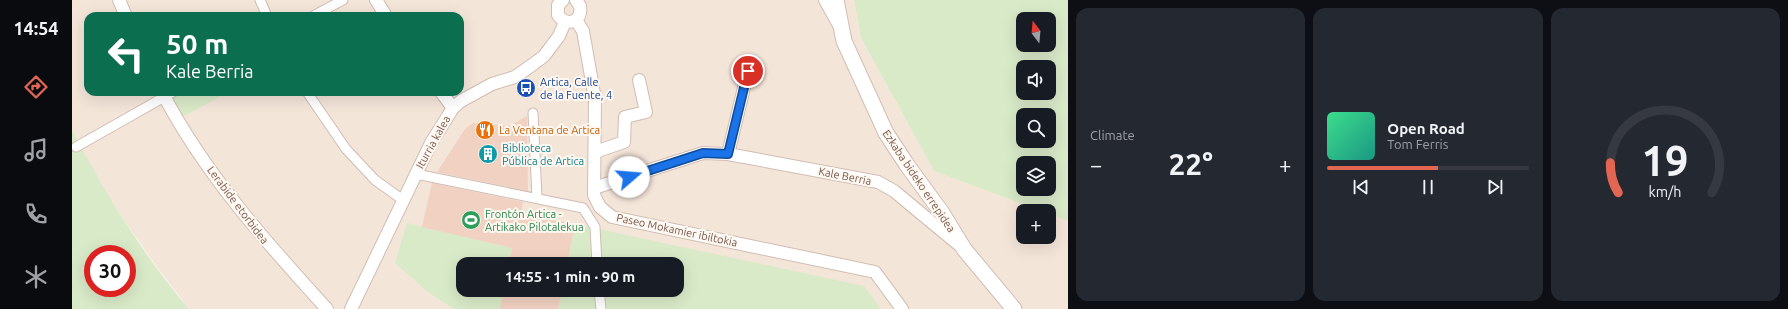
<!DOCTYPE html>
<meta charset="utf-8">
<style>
body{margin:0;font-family:Ubuntu,sans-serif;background:#242831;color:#f1f3f6;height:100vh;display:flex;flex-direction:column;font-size:15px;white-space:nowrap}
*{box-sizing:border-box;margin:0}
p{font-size:13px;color:#9ea1a6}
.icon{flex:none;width:22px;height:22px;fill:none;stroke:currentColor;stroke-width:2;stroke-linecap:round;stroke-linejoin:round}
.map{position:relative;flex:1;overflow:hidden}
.panel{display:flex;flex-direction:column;gap:8px;padding:8px;background:#0d0f14;width:720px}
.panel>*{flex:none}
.guide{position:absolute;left:12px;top:12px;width:380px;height:84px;border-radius:12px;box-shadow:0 4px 16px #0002;background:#0b6e4f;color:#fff;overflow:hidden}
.needle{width:26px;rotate:344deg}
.fabs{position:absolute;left:944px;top:12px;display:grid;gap:8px}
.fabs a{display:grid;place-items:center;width:40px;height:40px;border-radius:8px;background:#171b24;box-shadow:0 4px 16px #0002;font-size:20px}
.speed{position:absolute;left:12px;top:245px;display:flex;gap:8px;font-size:20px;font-weight:700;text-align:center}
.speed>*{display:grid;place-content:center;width:52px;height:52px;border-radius:50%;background:#171b24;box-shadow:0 4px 16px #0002;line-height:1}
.speed .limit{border:6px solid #d22;background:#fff;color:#111}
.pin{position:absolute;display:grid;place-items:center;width:34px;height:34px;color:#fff;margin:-17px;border:2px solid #fff;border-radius:50%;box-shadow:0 1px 4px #0007}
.me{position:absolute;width:44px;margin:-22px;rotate:72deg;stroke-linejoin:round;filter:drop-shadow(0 0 3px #0008)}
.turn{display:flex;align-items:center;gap:14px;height:84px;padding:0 16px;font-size:18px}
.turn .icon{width:52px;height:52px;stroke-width:2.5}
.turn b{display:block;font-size:28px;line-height:34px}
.big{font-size:30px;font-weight:700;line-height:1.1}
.panel .card{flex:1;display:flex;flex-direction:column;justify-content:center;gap:6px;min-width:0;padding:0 14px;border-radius:12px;background:#242831}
.panel .dial{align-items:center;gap:0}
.dial svg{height:104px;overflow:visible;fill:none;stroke:#363941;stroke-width:7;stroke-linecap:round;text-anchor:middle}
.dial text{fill:#f1f3f6;stroke:none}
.song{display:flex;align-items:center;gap:12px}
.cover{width:48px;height:48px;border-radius:6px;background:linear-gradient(135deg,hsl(150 70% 55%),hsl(170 70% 35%))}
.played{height:4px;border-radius:2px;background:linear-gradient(90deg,#e36653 55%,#363941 55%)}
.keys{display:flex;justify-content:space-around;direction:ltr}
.heat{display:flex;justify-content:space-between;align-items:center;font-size:22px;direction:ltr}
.panel .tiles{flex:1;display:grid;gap:8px;grid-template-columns:repeat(3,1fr)}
.trip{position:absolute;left:384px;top:257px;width:228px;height:40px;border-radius:12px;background:#171b24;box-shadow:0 4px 16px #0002;font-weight:700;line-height:40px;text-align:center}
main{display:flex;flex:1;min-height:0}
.tabs{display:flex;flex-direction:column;width:72px;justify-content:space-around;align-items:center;background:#090b0e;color:#9ea1a6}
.tabs .icon{width:28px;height:28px}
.tabs .current{color:#e36653}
.tabs b{font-size:18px;color:#f1f3f6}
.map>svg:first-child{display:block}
.residential{fill:#f4e5d9;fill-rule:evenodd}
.green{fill:#d9eac8;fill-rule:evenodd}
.building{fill:#f1d1c2}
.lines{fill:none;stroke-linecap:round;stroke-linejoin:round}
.pedestrian-casing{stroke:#d1bdb2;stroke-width:11}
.minor-casing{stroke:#d1bdb2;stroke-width:14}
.tertiary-casing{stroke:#d1bdb2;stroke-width:17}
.pedestrian{stroke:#fff;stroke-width:9}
.minor{stroke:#fff;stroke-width:12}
.tertiary{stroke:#fff;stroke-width:15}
.route-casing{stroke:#114b97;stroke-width:10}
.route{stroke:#1a73e8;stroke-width:7}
.labels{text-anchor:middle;stroke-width:4;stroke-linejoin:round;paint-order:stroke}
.transit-label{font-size:11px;fill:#164399;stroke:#fff8f1;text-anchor:start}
.food-label{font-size:11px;fill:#c56008;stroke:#fff8f1;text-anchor:start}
.street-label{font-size:11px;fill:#77584d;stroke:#fff8f1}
.culture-label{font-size:11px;fill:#0d838f;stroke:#fff8f1;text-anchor:start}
.leisure-label{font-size:11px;fill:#27864d;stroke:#fff8f1;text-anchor:start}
</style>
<main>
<nav class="tabs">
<b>14:54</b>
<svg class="icon current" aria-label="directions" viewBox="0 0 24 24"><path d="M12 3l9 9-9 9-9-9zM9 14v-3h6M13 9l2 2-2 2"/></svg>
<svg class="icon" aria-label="music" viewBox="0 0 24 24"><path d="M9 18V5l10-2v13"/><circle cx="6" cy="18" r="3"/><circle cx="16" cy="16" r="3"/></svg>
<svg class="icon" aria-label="phone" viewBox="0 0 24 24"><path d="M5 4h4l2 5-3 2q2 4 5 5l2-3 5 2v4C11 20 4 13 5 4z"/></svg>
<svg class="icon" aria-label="climate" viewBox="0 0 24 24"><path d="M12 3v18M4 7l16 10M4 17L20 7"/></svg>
</nav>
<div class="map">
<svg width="996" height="309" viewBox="0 0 996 309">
<rect width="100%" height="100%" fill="#fcf4eb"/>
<path class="residential" d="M0 0H782L789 38 862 171 969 211H951V237H977V214L996 221V309H117L82 263 52 220 23 174 0 130ZM16 16H388V92H16ZM391 264H605V290H391Z"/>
<g class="green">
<path d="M782 0H996V221L977 214V211H969L862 171 789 38ZM951 19H977V45H951ZM951 67H977V93H951ZM951 115H977V141H951ZM951 163H977V189H951Z"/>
<polygon points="90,92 156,92 105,120"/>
<path d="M0 130C33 193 71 255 117 309H0ZM21 254H55V288H21Z"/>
<polygon points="335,223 440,248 437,264 391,264 391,290 432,290 428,309 382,309 356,292 323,263"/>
<polygon points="503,224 792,286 809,309 486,309 490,290 605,290 605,264 495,264"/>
</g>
<g class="building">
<polygon points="455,116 456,191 365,172 393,129 401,123 438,126"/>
<polygon points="360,183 451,202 449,214 503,224 495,264 437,264 440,248 350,227"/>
<polygon points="432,290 490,290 486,309 428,309"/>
</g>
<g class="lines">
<defs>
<g id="pedestrian">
<polyline points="188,0 195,16"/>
<polyline points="241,16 271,0"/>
<polyline points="235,92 274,149 303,180 331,200"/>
<polyline points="461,113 465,198"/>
<polyline points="4,147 101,92"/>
<polyline points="344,174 511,208 523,227 525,264"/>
<polyline points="527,290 529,309"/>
</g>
<g id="minor">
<polyline points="47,0 54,16"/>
<polyline points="304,0 314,16"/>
<path d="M491 0 486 5V15C495 28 511 21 508 6L504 0"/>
<polyline points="753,0 767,25"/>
<polyline points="504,20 511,31 523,99 522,195 528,207 540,217 803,272 830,309"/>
<path d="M90 92C132 173 194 242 255 309"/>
<polyline points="369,92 381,108"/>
<polyline points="523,152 552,142 553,117 574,112 567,80"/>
<polyline points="656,154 676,71"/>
<polyline points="522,188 631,153 656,154 806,182 822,191 886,244"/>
<polyline points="279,309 359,143 381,108 389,101 420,84 443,77 460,65 472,56 487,36 493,22"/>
</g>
<polyline id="tertiary" points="764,0 772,41 814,133 835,165 870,213 892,249 942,309"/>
</defs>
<use href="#pedestrian" class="pedestrian-casing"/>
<use href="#minor" class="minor-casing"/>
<use href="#tertiary" class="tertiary-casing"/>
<use href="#pedestrian" class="pedestrian"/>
<use href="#minor" class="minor"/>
<use href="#tertiary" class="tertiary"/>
</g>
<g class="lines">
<defs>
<polyline id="route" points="557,177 631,153 656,154 676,71"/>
</defs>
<use href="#route" class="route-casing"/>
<use href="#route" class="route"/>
</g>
<defs>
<symbol id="bus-disc" viewBox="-11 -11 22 22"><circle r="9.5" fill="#1a4fb4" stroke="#fff8f1"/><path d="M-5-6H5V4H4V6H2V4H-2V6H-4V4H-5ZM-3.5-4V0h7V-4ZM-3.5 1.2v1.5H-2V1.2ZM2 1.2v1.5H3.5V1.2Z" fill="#fff"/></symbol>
<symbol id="restaurant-disc" viewBox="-11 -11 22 22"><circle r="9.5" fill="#e8710a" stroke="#fff8f1"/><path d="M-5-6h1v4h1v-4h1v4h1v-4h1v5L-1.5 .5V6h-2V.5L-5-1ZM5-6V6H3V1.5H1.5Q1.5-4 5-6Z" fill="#fff"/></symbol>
<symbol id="building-disc" viewBox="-11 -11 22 22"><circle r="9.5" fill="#0f9aa8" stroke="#fff8f1"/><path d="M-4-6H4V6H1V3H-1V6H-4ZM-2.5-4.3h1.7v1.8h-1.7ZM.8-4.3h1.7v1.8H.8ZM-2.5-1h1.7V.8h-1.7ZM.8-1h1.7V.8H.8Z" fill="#fff"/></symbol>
<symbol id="stadium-disc" viewBox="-11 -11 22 22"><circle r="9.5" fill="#2e9e5b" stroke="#fff8f1"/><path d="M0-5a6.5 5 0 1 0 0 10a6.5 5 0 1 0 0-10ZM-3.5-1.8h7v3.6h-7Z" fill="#fff"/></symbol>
</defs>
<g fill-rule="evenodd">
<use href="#bus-disc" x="443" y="77" width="22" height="22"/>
<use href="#restaurant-disc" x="402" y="119" width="22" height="22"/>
<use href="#building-disc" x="405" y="143" width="22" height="22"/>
<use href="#stadium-disc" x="388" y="209" width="22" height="22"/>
</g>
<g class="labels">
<g class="transit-label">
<text x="468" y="86">Artica, Calle<tspan x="468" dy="13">de la Fuente, 4</tspan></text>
</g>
<g class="food-label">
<text x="427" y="134">La Ventana de Artica</text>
</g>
<g class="street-label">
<text transform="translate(361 142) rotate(-61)" y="4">Iturria kalea</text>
<text transform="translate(773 176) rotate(11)" y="4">Kale Berria</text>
<text transform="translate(847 181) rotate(56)" y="4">Ezkaba bideko errepidea</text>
<text transform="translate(166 205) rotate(53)" y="4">Lerabide etorbidea</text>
<text transform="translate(605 230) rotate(12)" y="4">Paseo Mokamier ibiltokia</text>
</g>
<g class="culture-label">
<text x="430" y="152">Biblioteca<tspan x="430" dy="13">Pública de Artica</tspan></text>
</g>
<g class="leisure-label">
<text x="413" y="218">Frontón Artica -<tspan x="413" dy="13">Artikako Pilotalekua</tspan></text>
</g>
</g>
</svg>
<div class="fabs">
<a><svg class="needle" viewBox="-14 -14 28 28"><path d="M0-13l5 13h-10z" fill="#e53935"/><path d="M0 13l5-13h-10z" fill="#9ea1a6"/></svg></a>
<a><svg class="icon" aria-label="sound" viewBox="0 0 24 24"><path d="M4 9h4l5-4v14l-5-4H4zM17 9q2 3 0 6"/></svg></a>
<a><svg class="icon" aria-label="search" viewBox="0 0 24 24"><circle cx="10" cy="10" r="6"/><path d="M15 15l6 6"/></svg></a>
<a><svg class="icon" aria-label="layers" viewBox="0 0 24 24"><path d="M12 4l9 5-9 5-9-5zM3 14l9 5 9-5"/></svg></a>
<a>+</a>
</div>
<div class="speed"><div class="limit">30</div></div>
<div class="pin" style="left:676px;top:71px;background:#d93025"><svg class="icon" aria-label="arrive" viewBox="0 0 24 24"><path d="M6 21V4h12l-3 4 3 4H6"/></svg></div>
<svg class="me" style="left:557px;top:177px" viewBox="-20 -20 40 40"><circle r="19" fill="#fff"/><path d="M0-13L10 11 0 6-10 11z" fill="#1a73e8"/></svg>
<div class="trip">14:55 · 1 min · 90 m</div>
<div class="guide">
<div class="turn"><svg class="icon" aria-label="left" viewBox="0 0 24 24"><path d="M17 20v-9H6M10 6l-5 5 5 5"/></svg><div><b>50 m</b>Kale Berria</div></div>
</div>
</div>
<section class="panel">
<div class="tiles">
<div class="card"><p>Climate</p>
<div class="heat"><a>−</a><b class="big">22°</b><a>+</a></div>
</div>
<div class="card">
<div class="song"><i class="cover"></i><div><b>Open Road</b><p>Tom Ferris</p></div></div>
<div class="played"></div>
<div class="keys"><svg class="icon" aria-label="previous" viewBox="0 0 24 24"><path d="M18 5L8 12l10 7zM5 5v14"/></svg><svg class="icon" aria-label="pause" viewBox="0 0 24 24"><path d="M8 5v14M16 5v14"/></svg><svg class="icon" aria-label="next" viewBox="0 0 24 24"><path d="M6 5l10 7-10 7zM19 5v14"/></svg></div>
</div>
<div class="card dial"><svg viewBox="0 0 100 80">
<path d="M14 69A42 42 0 1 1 86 69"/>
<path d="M14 69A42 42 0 0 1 8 46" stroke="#e36653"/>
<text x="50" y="56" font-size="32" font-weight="700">19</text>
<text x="50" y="72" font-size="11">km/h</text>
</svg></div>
</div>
</section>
</main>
